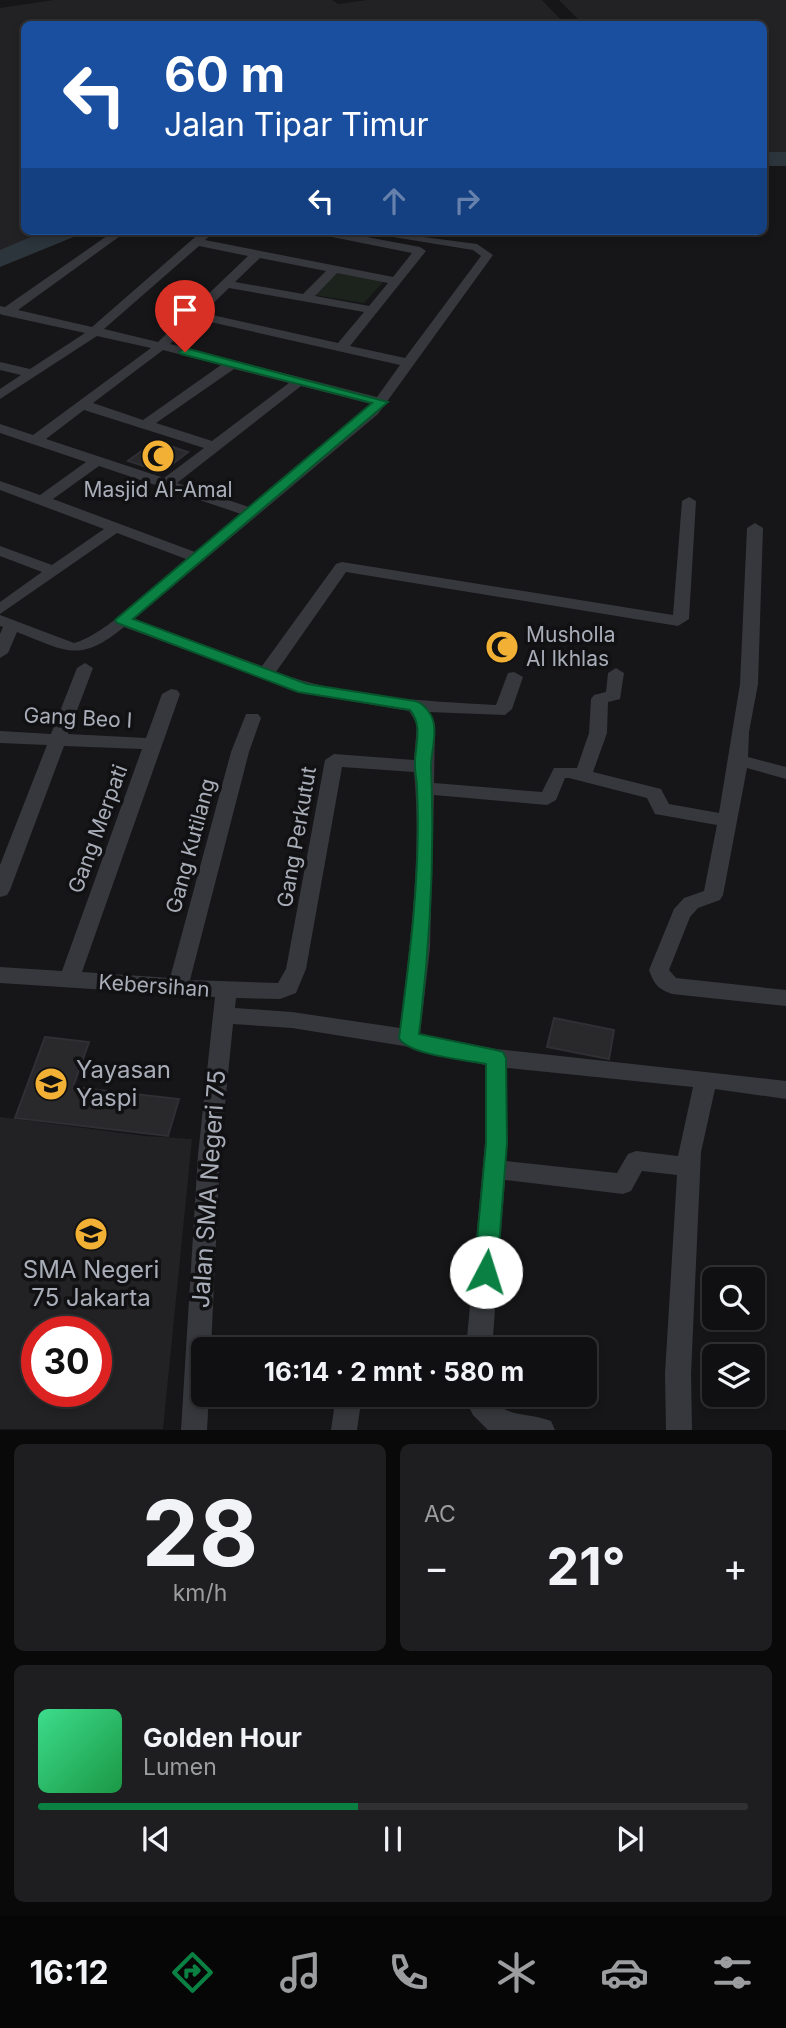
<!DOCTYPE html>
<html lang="id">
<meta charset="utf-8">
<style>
body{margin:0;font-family:Inter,sans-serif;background:#1e1e20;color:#f1f3f6;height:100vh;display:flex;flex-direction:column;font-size:26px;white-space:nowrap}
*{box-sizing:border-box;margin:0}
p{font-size:23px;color:#9c9d9f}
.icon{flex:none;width:38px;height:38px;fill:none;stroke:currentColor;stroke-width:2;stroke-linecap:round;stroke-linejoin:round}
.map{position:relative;height:1430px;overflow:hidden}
.sheet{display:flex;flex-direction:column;gap:14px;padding:14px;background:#09090a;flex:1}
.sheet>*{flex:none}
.hud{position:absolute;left:21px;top:21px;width:746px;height:214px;border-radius:10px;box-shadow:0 4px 10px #0003,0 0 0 2px #303032;background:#1a4fa0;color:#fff;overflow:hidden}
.controls{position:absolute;left:702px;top:1267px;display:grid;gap:14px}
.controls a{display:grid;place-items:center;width:63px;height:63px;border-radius:10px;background:#101012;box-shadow:0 4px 10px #0003,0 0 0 2px #303032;font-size:35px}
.speed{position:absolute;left:21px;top:1316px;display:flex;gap:14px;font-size:35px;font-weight:700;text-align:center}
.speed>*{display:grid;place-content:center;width:91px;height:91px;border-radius:50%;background:#101012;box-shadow:0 4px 10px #0003,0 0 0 2px #303032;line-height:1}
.speed .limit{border:10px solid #d22;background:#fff;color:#111}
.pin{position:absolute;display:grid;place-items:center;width:60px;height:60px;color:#fff;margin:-72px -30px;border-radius:50% 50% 50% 0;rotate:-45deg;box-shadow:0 0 7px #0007}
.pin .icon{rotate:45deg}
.me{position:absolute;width:77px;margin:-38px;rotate:5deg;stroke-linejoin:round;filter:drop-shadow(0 0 5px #0008)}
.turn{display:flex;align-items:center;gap:24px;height:147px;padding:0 28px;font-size:32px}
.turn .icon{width:91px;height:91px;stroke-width:2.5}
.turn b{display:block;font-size:49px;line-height:60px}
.lanes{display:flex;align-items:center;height:66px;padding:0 28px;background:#0003;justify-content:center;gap:35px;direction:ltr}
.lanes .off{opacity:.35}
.big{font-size:52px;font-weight:700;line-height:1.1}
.sheet .tile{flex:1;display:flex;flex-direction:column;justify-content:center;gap:10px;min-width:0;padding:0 24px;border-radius:10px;background:#1e1e20}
.sheet .dial{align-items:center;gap:0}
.dial b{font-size:91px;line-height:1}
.song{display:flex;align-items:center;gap:21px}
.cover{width:84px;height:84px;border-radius:10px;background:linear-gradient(135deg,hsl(150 70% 55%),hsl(140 70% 35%))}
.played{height:7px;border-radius:4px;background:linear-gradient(90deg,#0b8043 45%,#303032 45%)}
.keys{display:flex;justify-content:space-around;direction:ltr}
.heat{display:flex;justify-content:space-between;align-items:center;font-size:38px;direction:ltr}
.sheet .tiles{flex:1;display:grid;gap:14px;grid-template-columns:1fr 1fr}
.tile:last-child{grid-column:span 2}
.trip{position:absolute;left:191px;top:1337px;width:406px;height:70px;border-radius:10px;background:#101012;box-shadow:0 4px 10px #0003,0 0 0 2px #303032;font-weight:700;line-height:70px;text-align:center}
.menu{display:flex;height:112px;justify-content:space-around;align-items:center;background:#060607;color:#9c9d9f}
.menu .icon{width:49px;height:49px}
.menu .on{color:#0b8043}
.menu b{font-size:32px;color:#f1f3f6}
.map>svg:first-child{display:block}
.built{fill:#222225;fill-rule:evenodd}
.green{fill:#1c231d}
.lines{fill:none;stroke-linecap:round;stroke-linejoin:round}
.river{fill:#2c353c;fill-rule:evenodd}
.building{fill:#29292c;stroke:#303034;stroke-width:2}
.minor{fill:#37383d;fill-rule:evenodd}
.route{fill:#0b8043;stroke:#07532c;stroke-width:2}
.labels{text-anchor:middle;stroke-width:7;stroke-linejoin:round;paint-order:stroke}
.poi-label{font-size:21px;fill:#a8adb8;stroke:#111113}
.street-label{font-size:21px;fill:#a8adb8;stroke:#111113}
.near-poi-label{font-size:24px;fill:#a8adb8;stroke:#111113;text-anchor:start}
.near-street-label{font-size:24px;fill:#a8adb8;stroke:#111113}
</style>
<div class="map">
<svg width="786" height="1430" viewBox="0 0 786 1430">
<rect width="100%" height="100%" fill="#161618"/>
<g class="built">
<polygon points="54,0 332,0 339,4 367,0 542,0 565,24 24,24 24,231 61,231 0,256 0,8"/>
<polygon points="559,0 786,0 786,157 763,156 763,24 583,24"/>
<path d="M0 1117 145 1136 192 1139 163 1429H0ZM37 1332H96V1391H37Z"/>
</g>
<polygon class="green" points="334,272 384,281 364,303 314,295"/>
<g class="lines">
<g class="river">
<rect x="763" y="152" width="23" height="14"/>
<polygon points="45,231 80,231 76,236 0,267 0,250"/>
</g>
</g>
<g class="building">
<polygon points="155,441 188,452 162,472 128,461"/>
<polygon points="554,1018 614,1030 609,1059 547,1047"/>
<polygon points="45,1037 89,1042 73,1087 179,1099 168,1136 15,1118"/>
</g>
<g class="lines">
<g class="minor">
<path d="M114 231H127L18 310 92 327 202 231H215L205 240 393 277 412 253 317 234 311 231H335L420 247 426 251 350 346 405 358 481 256 473 250 393 237V233L477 244 493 255 378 414 134 619 262 666 336 564 342 562 673 615 682 501 689 497 696 501 689 619 678 626 346 572 276 672C345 697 422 701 496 705L508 673 514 672 523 677 512 709 505 715 428 712 435 724 434 783 542 792 554 768H577L589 733 591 699 594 695 606 692 608 673 616 668 624 673 620 699 608 702 607 733 593 772 661 789 669 804 719 813 740 684 747 528 755 523 763 528 758 684 749 732 748 757 786 767V779L747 768 723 895 720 900 698 908 690 917 669 970 676 978 786 990V1006L672 994C658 989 654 984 649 970L674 909 684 898 704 891 717 825 655 814 647 798 569 778H565L556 800 547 805 434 795 430 948 420 1034 496 1049 786 1081V1099L715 1089 701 1152 691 1374 692 1430H666L665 1374 677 1175 642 1171 631 1191 623 1194 505 1180 492 1349H466L485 1143V1065L404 1046 292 1028 233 1024 220 1155 211 1349H203V1395H209L207 1430H181L198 1155 215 997 0 983V967L62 971 142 749 64 746 10 890 7 895 0 897V865L47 745 0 743V731L51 734 77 668 85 663 93 668 68 734 146 738 162 694 171 689 177 690 180 694 82 972 170 978 231 752 246 714H258L261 718 249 752 190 980 278 983 286 969 325 760 334 754 414 760 417 724 409 711 298 692 124 627C79 664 66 651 17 632L8 653 0 658V634L3 627 0 626V615L74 643C104 636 161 580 186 559L117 533 0 614V602L42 572 0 556V546L52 565 104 529 0 490V481L40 495 86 462 0 433V424L33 435 151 348 97 336 0 399V389L21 375 0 370V362L30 369 85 333 3 315 0 314V306L5 307ZM199 246 248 256 158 342 104 329ZM260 258 326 271 303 294 235 282ZM337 273 388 283 369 306 315 296ZM229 288 364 312 338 343 203 313ZM197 319 400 365 377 397 170 344ZM163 350 221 365 143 420 93 403ZM234 369 289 383 212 441 156 423ZM301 386 371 404 249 507 177 483ZM84 410 204 448 164 478 46 439ZM99 466 241 514 195 552 53 499ZM342 767 414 772C422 857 410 944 400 1028L292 1012 235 1008 236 998 280 999 296 993 306 969ZM507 1068 693 1087 678 1156 636 1151 628 1154 617 1173 506 1161Z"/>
<polygon points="336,1395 362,1395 357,1430 331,1430"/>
<path d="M463 1395H490C507 1420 526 1411 551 1421L555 1430H488L473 1415Z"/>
</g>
</g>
<path class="route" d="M185 348 388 402 133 619 307 684 415 701C424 703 433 715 434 725 436 738 431 754 431 767 435 857 430 945 419 1034L496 1050 503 1052 506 1058 507 1143 497 1272 493 1279 486 1282 478 1279 474 1272 486 1143V1064C466 1060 408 1055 399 1038 410 956 421 871 417 788 417 781 415 774 415 766 414 747 424 727 410 710L298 692 117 623 115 620 372 403 181 354 179 352Z"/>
<defs>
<symbol id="mosque-disc" viewBox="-11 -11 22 22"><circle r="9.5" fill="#f2b134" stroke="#111113"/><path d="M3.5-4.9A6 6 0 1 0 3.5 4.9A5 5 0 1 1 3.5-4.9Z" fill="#111"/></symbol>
<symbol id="school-disc" viewBox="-11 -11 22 22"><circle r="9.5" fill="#f2b134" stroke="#111113"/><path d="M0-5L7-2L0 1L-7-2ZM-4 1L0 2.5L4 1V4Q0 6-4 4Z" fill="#111"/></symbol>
</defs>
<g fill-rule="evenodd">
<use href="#mosque-disc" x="139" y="437" width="38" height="38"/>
<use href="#mosque-disc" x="483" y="628" width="38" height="38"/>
<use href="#school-disc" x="32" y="1065" width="38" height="38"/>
<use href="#school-disc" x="72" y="1215" width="38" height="38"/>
</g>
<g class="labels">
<g class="poi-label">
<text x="158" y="497">Masjid Al-Amal</text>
<text x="526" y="642" text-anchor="start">Musholla<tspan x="526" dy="24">Al Ikhlas</tspan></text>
</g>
<g class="street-label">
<text transform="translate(78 718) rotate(3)" y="7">Gang Beo I</text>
<text transform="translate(98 829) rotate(-70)" y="7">Gang Merpati</text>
<text transform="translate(297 837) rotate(-80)" y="7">Gang Perkutut</text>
<text transform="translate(191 846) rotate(-75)" y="7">Gang Kutilang</text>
<text transform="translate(154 986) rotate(4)" y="7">Kebersihan</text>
</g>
<g class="near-poi-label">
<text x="76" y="1078">Yayasan<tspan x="76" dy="28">Yaspi</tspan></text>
<text x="91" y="1278" text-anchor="middle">SMA Negeri<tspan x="91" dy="28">75 Jakarta</tspan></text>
</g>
<g class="near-street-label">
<text transform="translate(209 1189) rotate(-86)" y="8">Jalan SMA Negeri 75</text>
</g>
</g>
</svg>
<div class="controls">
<a><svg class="icon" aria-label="search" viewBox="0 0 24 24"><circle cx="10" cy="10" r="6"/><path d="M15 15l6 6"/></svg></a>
<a><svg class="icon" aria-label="layers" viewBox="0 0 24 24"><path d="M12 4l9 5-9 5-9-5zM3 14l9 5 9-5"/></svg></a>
</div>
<div class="speed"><div class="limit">30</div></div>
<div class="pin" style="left:185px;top:352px;background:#d93025"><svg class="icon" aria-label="arrive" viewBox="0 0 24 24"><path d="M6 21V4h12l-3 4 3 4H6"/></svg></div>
<svg class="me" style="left:486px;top:1272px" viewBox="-20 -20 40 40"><circle r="19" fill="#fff"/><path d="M0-13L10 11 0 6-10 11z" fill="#0b8043"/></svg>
<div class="trip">16:14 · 2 mnt · 580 m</div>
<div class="hud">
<div class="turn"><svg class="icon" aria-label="left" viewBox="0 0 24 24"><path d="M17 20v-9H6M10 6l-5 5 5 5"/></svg><div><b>60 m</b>Jalan Tipar Timur</div></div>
<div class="lanes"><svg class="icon" aria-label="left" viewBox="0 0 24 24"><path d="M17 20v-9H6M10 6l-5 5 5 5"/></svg><svg class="icon off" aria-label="ahead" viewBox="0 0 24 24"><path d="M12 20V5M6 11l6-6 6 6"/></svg><svg class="icon off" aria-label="right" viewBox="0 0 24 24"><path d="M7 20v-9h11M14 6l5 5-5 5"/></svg></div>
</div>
</div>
<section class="sheet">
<div class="tiles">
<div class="tile dial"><b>28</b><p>km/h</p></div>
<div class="tile"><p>AC</p>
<div class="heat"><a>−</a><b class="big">21°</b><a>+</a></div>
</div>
<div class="tile">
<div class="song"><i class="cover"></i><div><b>Golden Hour</b><p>Lumen</p></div></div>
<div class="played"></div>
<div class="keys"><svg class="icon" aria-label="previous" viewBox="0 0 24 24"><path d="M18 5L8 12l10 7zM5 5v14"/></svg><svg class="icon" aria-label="pause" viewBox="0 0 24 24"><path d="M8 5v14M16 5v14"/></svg><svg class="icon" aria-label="next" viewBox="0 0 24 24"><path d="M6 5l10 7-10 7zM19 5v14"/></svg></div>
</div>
</div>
</section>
<nav class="menu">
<b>16:12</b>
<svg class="icon on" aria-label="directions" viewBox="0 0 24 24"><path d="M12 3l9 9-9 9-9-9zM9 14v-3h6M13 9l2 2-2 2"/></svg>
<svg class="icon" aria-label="music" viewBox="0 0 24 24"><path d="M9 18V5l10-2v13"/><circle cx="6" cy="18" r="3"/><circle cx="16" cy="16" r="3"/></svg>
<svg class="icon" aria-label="phone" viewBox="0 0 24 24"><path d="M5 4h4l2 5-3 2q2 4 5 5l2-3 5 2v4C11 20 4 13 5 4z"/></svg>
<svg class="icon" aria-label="climate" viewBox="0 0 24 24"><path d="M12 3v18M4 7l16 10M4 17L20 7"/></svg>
<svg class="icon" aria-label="car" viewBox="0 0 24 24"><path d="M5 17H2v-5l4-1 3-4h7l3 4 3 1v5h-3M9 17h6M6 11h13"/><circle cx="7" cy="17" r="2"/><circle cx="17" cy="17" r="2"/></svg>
<svg class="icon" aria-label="filters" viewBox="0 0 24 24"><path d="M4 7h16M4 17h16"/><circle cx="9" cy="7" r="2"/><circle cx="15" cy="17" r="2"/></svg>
</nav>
